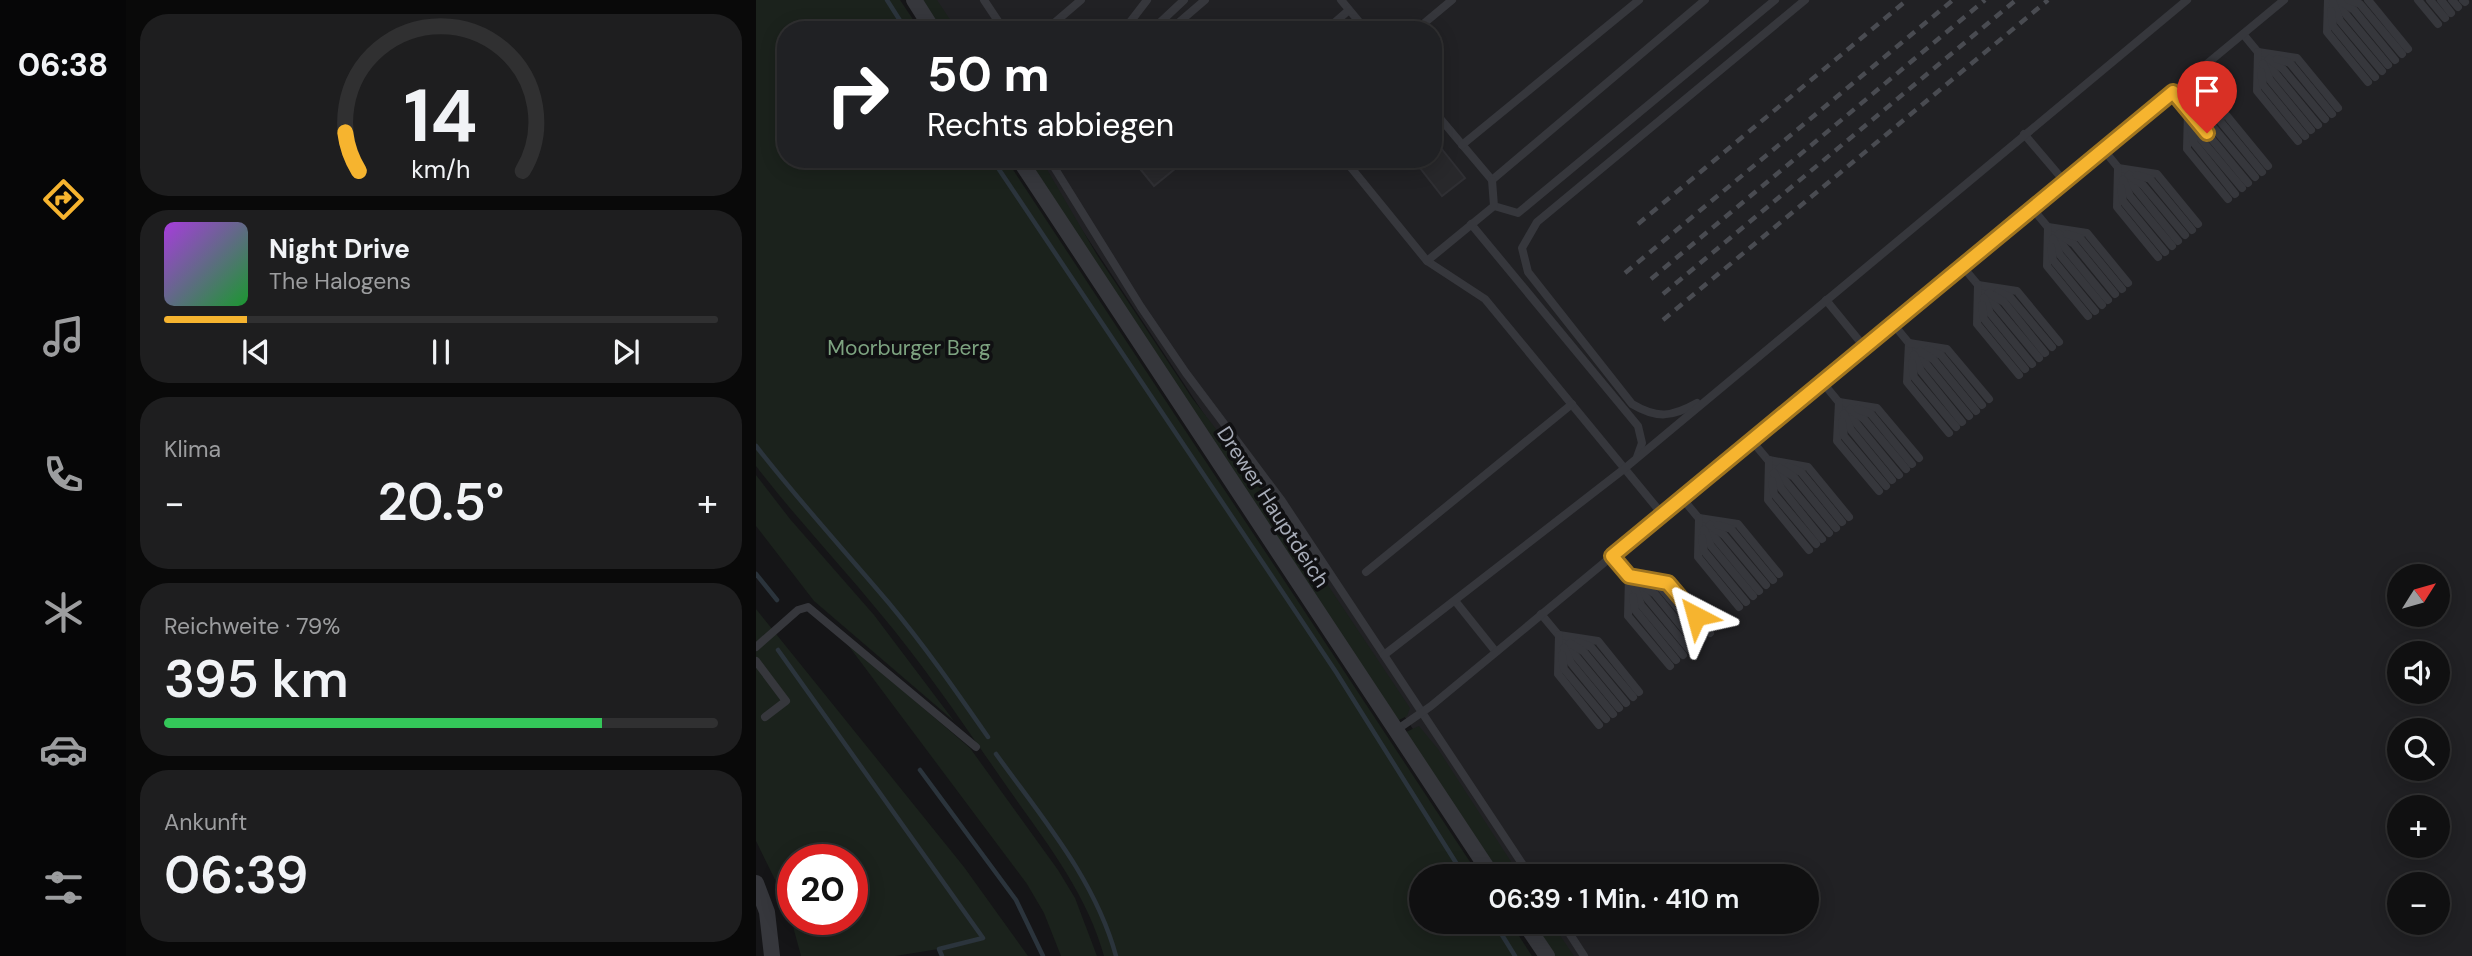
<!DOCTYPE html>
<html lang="de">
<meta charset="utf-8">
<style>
body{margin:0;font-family:"DM Sans",sans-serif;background:#1e1e1f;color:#f1f3f6;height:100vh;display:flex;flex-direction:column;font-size:26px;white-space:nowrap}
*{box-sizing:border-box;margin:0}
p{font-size:23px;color:#9c9d9f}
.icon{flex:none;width:38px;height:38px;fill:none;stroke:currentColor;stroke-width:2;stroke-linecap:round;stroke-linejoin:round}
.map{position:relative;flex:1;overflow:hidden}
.details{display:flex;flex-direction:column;gap:14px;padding:14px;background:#090909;width:630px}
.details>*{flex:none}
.guide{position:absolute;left:21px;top:21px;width:665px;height:147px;border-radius:28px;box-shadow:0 4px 18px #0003,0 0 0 2px #303031;background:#202124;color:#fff;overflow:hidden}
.needle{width:46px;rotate:53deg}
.tools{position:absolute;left:1631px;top:564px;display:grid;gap:14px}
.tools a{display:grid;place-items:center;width:63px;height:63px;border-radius:50%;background:#101011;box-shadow:0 4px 18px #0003,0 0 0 2px #303031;font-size:35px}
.speed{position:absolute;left:21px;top:844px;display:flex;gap:14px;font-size:35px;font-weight:700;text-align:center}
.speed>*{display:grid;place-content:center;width:91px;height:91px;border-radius:50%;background:#101011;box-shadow:0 4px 18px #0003,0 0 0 2px #303031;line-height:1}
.speed .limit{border:10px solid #d22;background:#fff;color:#111}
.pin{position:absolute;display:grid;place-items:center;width:60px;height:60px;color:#fff;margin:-72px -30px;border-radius:50% 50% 50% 0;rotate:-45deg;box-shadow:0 0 7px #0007}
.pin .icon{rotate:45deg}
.me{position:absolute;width:77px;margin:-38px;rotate:321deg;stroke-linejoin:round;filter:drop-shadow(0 0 5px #0008)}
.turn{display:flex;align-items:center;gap:24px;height:147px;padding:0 35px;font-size:32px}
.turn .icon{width:91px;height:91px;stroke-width:2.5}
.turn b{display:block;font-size:49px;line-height:60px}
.big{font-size:52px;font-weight:600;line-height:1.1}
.details .widget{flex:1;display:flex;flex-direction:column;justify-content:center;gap:10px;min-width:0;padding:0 24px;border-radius:28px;background:#1e1e1f}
.details .dial{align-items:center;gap:0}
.dial svg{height:182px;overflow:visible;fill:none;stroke:#303031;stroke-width:7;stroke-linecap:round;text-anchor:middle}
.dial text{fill:#f1f3f6;stroke:none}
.song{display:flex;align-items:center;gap:21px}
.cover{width:84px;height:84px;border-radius:10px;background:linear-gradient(135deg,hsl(280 70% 55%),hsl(130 70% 35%))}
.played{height:7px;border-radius:4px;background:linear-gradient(90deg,#f6b42f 15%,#303031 15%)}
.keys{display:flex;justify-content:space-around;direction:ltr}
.heat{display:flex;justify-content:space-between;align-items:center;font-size:38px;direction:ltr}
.charge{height:10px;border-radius:5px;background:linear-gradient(90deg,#34c759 79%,#303031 0)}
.trip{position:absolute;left:653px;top:864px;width:410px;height:70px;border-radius:35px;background:#101011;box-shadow:0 4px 18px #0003,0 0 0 2px #303031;font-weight:600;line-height:70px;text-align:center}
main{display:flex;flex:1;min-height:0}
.tab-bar{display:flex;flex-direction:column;width:126px;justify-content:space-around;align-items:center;background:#060607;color:#9c9d9f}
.tab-bar .icon{width:49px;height:49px}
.tab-bar .on{color:#f6b42f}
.tab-bar b{font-size:32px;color:#f1f3f6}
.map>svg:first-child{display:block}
.built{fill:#212124;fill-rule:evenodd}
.green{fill:#1b221c;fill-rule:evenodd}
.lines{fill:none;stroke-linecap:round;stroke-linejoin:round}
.stream{stroke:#2b343c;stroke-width:4.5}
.building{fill:#28282b;stroke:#2f2f33;stroke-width:2}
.service{stroke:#36373c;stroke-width:8}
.minor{stroke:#36373c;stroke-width:16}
.rail{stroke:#494b51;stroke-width:4.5;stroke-dasharray:9 7;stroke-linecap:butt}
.route-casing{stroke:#a0751f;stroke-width:18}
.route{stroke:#f6b42f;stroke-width:12}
.labels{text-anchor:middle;stroke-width:7;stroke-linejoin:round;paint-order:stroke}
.park-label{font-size:21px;fill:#7da380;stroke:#101012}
.street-label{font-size:21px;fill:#a7acb8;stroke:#101012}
</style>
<main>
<nav class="tab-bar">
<b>06:38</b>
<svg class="icon on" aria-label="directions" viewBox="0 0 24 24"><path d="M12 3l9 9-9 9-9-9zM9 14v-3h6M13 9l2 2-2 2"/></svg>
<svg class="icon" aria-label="music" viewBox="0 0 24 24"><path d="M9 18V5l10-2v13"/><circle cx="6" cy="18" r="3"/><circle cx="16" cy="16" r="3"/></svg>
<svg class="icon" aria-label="phone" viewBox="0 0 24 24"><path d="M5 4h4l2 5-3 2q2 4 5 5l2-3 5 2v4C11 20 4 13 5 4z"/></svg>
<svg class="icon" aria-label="climate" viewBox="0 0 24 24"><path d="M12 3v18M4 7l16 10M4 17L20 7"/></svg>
<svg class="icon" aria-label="car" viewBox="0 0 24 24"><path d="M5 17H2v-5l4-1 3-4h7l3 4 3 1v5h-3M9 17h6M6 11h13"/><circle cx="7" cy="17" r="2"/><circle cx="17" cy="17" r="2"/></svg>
<svg class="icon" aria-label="filters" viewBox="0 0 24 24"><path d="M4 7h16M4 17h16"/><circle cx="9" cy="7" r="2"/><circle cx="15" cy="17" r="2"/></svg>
</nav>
<section class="details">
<div class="widget dial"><svg viewBox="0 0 100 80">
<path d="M14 69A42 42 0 1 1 86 69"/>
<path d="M14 69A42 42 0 0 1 8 52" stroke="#f6b42f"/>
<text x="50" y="56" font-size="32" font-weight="700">14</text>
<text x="50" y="72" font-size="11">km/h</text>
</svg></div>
<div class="widget">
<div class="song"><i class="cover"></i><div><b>Night Drive</b><p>The Halogens</p></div></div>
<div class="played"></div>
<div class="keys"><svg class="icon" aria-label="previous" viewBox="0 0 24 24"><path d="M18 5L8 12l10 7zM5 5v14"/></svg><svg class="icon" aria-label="pause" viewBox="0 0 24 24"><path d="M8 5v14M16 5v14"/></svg><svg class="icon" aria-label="next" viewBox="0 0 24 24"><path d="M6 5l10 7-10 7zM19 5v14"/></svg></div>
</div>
<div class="widget"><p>Klima</p>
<div class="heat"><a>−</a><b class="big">20.5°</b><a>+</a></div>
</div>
<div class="widget"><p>Reichweite · 79%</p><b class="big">395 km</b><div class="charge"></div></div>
<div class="widget"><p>Ankunft</p><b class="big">06:39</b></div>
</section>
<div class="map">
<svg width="1716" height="956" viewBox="0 0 1716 956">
<rect width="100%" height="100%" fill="#151517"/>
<path class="built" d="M173 0H1716V956H807L785 922H1050V877H755L279 159H677V30H192ZM1643 576H1682V614H1643ZM1643 653H1682V691H1643ZM1643 730H1682V768H1643ZM1643 807H1682V845H1643ZM1643 884H1682V922H1643Z"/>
<g class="green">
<path d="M0 0H144L164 30H30V159H250L724 877H665V922H754L776 956H348C331 894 291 843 254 791 212 731 171 669 123 612 83 563 39 517 0 466Z"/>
<polygon points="162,0 181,0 201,30 181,30"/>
<polygon points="267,159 285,159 341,255 436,398 515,500 654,708 651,716 641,721"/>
<polygon points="0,475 34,519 118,615 198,721 58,601 0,526"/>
<path d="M0 609 208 867 272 956H186L183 949 139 956H45L31 904 0 841ZM37 859H96V919H37Z"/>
<polygon points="89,641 214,748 302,870 319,898 341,956 305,956 288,913 271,884"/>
<polygon points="663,726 682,749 765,877 743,877 650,732"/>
<polygon points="773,922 795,922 818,956 795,956"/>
</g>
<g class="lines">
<g class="stream">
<polyline points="131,0 150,30"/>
<polyline points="236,159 580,672 709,877"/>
<path d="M0 446C42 500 88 550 132 602 168 645 200 691 232 737"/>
<polyline points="0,574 21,600"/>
<polyline points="22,650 227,938 183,949 186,956"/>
<path d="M240 754C286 818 339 879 360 956"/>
<polyline points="164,770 260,900 287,956"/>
<polyline points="738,922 759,956"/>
</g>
</g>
<g class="building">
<polygon points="677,138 709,178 686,196 657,159 677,159"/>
<polygon points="376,159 431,159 398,186"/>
</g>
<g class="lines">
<g class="service">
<polyline points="228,0 248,30"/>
<polyline points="585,0 610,30"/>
<polyline points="1572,0 1571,32 1612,82"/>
<polyline points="1578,0 1632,65"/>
<polyline points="1583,0 1598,10 1639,60"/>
<polyline points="1593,0 1604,4 1646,54"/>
<polyline points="1612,0 1652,49"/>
<polyline points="1662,0 1682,24"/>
<polyline points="1674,0 1689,18"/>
<polyline points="1685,0 1695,13"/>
<polyline points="1696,0 1702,7"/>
<polyline points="1707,0 1709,2"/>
<polyline points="1577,3 1584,21 1626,71"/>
<polyline points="1575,11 1577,26 1619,77"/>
<polyline points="290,30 325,0"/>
<polyline points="368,30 391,0"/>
<polyline points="396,30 428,0"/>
<polyline points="414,30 449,0"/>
<polyline points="570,30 593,10"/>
<polyline points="660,30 696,0"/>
<polyline points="1487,34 1562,125"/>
<polyline points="1502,52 1541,58 1582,108"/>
<polyline points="1502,52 1501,91 1542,141"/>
<polyline points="1513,59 1527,69 1569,119"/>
<polyline points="1521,59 1534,63 1576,114"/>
<polyline points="1507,64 1514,80 1555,130"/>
<polyline points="1505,72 1507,85 1549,136"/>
<polyline points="1417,92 1492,183"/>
<polyline points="677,110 736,180 949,0"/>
<polyline points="1432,110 1471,116 1512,166"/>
<polyline points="1432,110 1431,149 1472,199"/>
<polyline points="1443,117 1457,127 1499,177"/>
<polyline points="1451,117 1464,121 1506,172"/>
<polyline points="1437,122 1444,138 1486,188"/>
<polyline points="1435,130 1438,143 1479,194"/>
<polyline points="1268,134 1308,181"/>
<polyline points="706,145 883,0"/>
<polyline points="1347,149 1422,241"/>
<polyline points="293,159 385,307 430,373 526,501 775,877"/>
<polyline points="588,159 671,261 729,299 906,514"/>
<polyline points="1362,168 1401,174 1442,224"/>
<polyline points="1362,168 1361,207 1402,257"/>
<polyline points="1373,175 1387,185 1429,235"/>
<polyline points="1381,175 1394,179 1436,230"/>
<polyline points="1367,180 1374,196 1416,246"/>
<polyline points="1365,188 1367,201 1409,252"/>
<polyline points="738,206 762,213 1019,0"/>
<polyline points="1276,208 1352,300"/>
<polyline points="715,224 882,426 886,443 881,457"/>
<polyline points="1292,227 1331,233 1372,283"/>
<polyline points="1292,227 1291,266 1332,316"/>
<polyline points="1303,234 1318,244 1359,294"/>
<polyline points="1311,234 1324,238 1366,289"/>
<polyline points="1297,239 1304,255 1346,305"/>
<polyline points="1295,247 1297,260 1339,311"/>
<polyline points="671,261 738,206 736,180"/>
<polyline points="1207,267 1283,358"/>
<polyline points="1222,285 1261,291 1303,342"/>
<polyline points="1222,285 1221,324 1263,375"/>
<polyline points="1242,292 1254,297 1296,347"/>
<polyline points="1233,293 1248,302 1289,353"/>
<polyline points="1228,298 1234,313 1276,364"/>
<polyline points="1070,300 1110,349"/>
<polyline points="1226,305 1228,319 1269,369"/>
<polyline points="1138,325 1213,416"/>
<polyline points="1153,343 1151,382 1193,433"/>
<polyline points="1153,343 1191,349 1233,399"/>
<polyline points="1172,350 1185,355 1226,405"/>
<polyline points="1164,351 1178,360 1220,411"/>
<polyline points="1158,355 1165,371 1206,422"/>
<polyline points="1156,363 1158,377 1200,427"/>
<polyline points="1067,383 1143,475"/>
<polyline points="1083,402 1121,408 1163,458"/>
<polyline points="1083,402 1081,441 1123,491"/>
<path d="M941 403C916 417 901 419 876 404L772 272 766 248 781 222 1049 0"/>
<polyline points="1094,409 1108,419 1150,469"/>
<polyline points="1102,409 1115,414 1156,464"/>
<polyline points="1088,414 1095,430 1136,480"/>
<polyline points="1086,422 1088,436 1130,486"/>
<polyline points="996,441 1073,533"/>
<polyline points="1013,460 1052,467 1093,517"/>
<polyline points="1013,460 1012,500 1053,550"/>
<polyline points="1032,467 1045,472 1086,522"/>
<polyline points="1024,468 1038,477 1080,528"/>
<polyline points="1018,473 1025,488 1066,539"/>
<polyline points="1016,481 1018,494 1060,544"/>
<polyline points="926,498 1003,591"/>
<polyline points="943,518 982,524 1023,574"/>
<polyline points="943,518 942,557 983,607"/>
<polyline points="954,525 968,535 1010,585"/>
<polyline points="962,525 975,529 1017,580"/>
<polyline points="948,530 955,546 997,596"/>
<polyline points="946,538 948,551 990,602"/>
<polyline points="856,556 933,649"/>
<polyline points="610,572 816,404"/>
<polyline points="873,576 912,583 954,633"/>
<polyline points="873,576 872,616 914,666"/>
<polyline points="893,583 905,588 947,638"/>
<polyline points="884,584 899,594 940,644"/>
<polyline points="879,589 885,605 927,655"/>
<polyline points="877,597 879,610 920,660"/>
<polyline points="700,602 740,652"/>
<polyline points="785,614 863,708"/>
<polyline points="803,635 842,641 883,692"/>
<polyline points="803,635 802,674 843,725"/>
<polyline points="822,642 835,647 877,697"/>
<polyline points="814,643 828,652 870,703"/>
<polyline points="0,647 42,610 52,607 220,747"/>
<polyline points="808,648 815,663 857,714"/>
<polyline points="628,655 868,469 1431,0"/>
<polyline points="806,655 808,669 850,719"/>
<polyline points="0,661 30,701 9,717"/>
<polyline points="639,731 675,706 1528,0"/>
<polyline points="806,922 828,956"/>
</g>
<g class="minor">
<polyline points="158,0 177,30"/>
<polyline points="263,159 737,877"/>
<polyline points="0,883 11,912 16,956"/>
<polyline points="768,922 791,956"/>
</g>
<g class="rail">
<polyline points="882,224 1151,0"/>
<polyline points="869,273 1197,0"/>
<polyline points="895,279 1229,0"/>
<polyline points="907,294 1260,0"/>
<polyline points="907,320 1292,0"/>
</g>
</g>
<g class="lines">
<defs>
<polyline id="route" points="940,616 912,583 873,576 856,556 1417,92 1451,133"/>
</defs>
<use href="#route" class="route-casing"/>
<use href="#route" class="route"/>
</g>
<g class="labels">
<g class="park-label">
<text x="153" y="355">Moorburger Berg</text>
</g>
<g class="street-label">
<text transform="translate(517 507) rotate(57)" y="7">Drewer Hauptdeich</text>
</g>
</g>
</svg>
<div class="tools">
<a><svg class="needle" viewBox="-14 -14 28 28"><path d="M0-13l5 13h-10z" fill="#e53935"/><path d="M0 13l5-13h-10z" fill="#9c9d9f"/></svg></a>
<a><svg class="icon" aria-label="sound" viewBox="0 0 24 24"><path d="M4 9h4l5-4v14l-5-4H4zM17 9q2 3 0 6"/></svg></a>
<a><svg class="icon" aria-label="search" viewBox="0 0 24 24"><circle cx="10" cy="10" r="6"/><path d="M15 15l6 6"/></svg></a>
<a>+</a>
<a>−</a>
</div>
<div class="speed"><div class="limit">20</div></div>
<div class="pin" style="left:1451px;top:133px;background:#d93025"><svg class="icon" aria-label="arrive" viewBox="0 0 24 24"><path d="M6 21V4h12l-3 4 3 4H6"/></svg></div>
<svg class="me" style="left:940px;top:616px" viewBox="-20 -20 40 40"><path d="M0-17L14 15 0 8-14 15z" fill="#f6b42f" stroke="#fff" stroke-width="4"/></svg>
<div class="trip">06:39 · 1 Min. · 410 m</div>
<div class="guide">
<div class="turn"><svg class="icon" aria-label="right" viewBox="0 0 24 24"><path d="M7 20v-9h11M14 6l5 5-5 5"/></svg><div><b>50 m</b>Rechts abbiegen</div></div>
</div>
</div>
</main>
